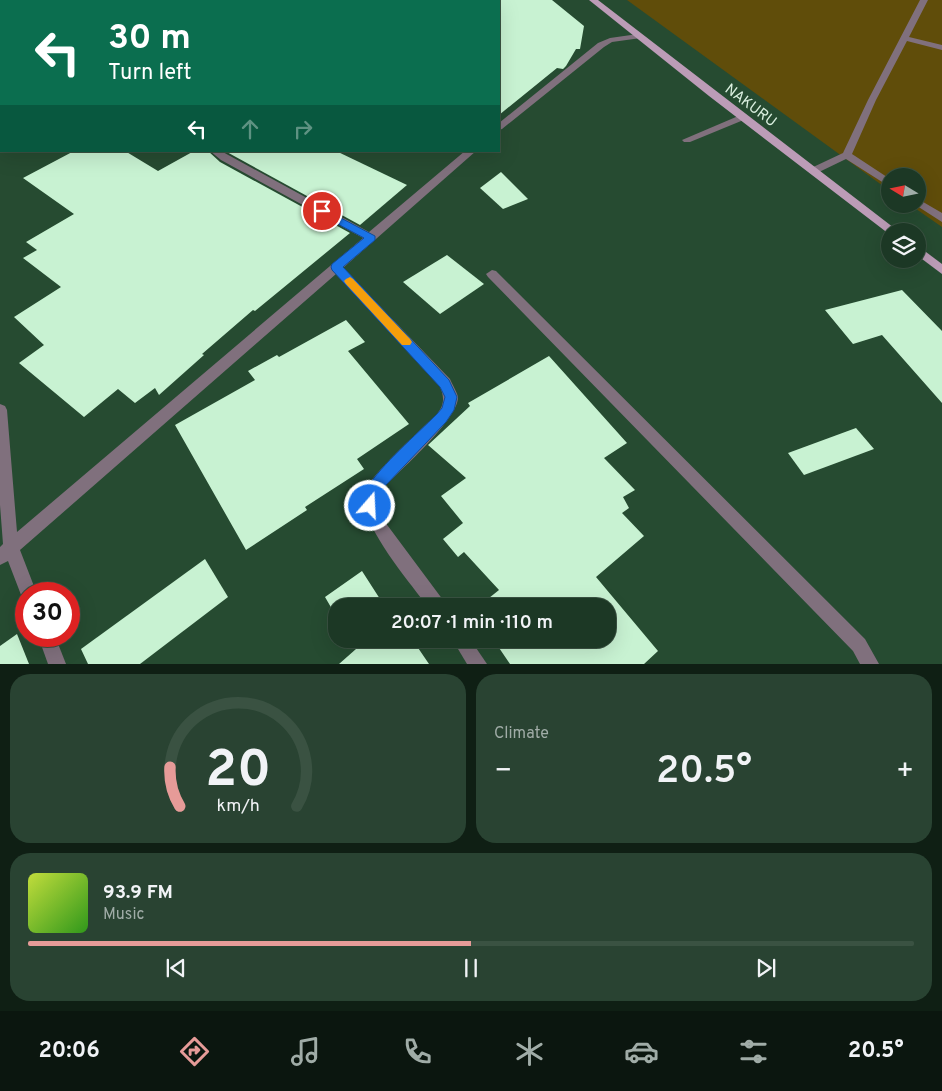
<!DOCTYPE html>
<meta charset="utf-8">
<style>
body{margin:0;font-family:Overpass,sans-serif;background:#294332;color:#f1f3f6;height:100vh;display:flex;flex-direction:column;font-size:19px;white-space:nowrap}
*{box-sizing:border-box;margin:0}
p{font-size:16px;color:#a0aca7}
.icon{flex:none;width:28px;height:28px;fill:none;stroke:currentColor;stroke-width:2;stroke-linecap:round;stroke-linejoin:round}
.map{position:relative;height:664px;overflow:hidden}
.side{display:flex;flex-direction:column;gap:10px;padding:10px;background:#0f1f14;flex:1}
.side>*{flex:none}
.guide{position:absolute;left:0px;top:0px;width:500px;height:152px;box-shadow:0 5px 20px #0002,0 0 0 1px #3a5242;background:#0b6e4f;color:#fff;overflow:hidden}
.needle{width:32px;rotate:280deg}
.tools{position:absolute;left:881px;top:168px;display:grid;gap:10px}
.tools a{display:grid;place-items:center;width:45px;height:45px;border-radius:50%;background:#1c3825;box-shadow:0 5px 20px #0002,0 0 0 1px #3a5242;font-size:25px}
.speed{position:absolute;left:15px;top:582px;display:flex;gap:10px;font-size:25px;font-weight:700;text-align:center}
.speed>*{display:grid;place-content:center;width:65px;height:65px;border-radius:50%;background:#1c3825;box-shadow:0 5px 20px #0002,0 0 0 1px #3a5242;line-height:1}
.speed .limit{border:8px solid #d22;background:#fff;color:#111}
.pin{position:absolute;display:grid;place-items:center;width:42px;height:42px;color:#fff;margin:-21px;border:2px solid #fff;border-radius:50%;box-shadow:0 1px 5px #0007}
.me{position:absolute;width:55px;margin:-28px;rotate:19deg;stroke-linejoin:round;filter:drop-shadow(0 0 4px #0008)}
.turn{display:flex;align-items:center;gap:18px;height:105px;padding:0 25px;font-size:22px}
.turn .icon{width:65px;height:65px;stroke-width:2.5}
.turn b{display:block;font-size:35px;line-height:42px}
.lanes{display:flex;align-items:center;height:48px;padding:0 25px;background:#0003;justify-content:center;gap:25px;direction:ltr}
.lanes .off{opacity:.35}
.big{font-size:38px;font-weight:600;line-height:1.1}
.side .widget{flex:1;display:flex;flex-direction:column;justify-content:center;gap:8px;min-width:0;padding:0 18px;border-radius:20px;background:#294332}
.side .dial{align-items:center;gap:0}
.dial svg{height:130px;overflow:visible;fill:none;stroke:#3a5242;stroke-width:7;stroke-linecap:round;text-anchor:middle}
.dial text{fill:#f1f3f6;stroke:none}
.song{display:flex;align-items:center;gap:15px}
.cover{width:60px;height:60px;border-radius:8px;background:linear-gradient(135deg,hsl(70 70% 55%),hsl(110 70% 35%))}
.played{height:5px;border-radius:2px;background:linear-gradient(90deg,#e69b98 50%,#3a5242 50%)}
.keys{display:flex;justify-content:space-around;direction:ltr}
.heat{display:flex;justify-content:space-between;align-items:center;font-size:28px;direction:ltr}
.side .tiles{flex:1;display:grid;gap:10px;grid-template-columns:1fr 1fr}
.widget:last-child{grid-column:span 2}
.trip{position:absolute;left:328px;top:598px;width:288px;height:50px;border-radius:20px;background:#1c3825;box-shadow:0 5px 20px #0002,0 0 0 1px #3a5242;font-weight:600;line-height:50px;text-align:center}
.menu{display:flex;height:80px;justify-content:space-around;align-items:center;background:#0b160f;color:#a0aca7}
.menu .icon{width:35px;height:35px}
.menu .active{color:#e69b98}
.menu b{font-size:22px;color:#f1f3f6}
.map>svg:first-child{display:block}
.green{fill:#604d0a}
.building{fill:#c8f2d2}
.lines{fill:none;stroke-linecap:round;stroke-linejoin:round}
.minor{fill:#80707d;fill-rule:evenodd}
.major{fill:#bc9cb7;fill-rule:evenodd}
.route{fill:#1a73e8;stroke:#114b97}
.slow{fill:#f59e0b}
.labels{text-anchor:middle;stroke-width:5;stroke-linejoin:round;paint-order:stroke}
.far-street-label{font-size:15px;fill:#dbf0e0;stroke:#264b31}
</style>
<div class="map">
<svg width="942" height="664" viewBox="0 0 942 664">
<rect width="100%" height="100%" fill="#264b31"/>
<polygon class="green" points="627,0 942,0 942,227 909,204 918,204 918,176 890,176 890,191"/>
<g class="building">
<polygon points="476,0 552,0 584,26 580,49 576,49 566,66 563,69 557,68 499,115 499,1"/>
<polygon points="74,151 125,151 158,171 194,151 208,151 220,162 350,233 255,311 253,310 202,354 204,355 159,395 155,388 135,403 118,389 84,417 19,363 44,345 14,317 61,287 23,258 37,250 26,242 74,214 23,178"/>
<polygon points="225,151 336,151 407,185 360,225"/>
<polygon points="501,172 528,199 503,209 480,188"/>
<polygon points="447,255 484,284 440,314 403,282"/>
<polygon points="902,290 942,331 942,403 882,335 853,344 825,310"/>
<polygon points="346,320 365,342 348,351 409,424 357,459 364,469 305,507 307,510 246,550 175,425 255,380 248,371 277,355 279,357"/>
<polygon points="549,356 627,443 604,458 635,490 623,497 629,508 622,513 644,536 596,577 658,651 644,664 510,664 493,639 606,639 606,606 479,606 499,590 464,552 458,557 443,539 463,523 441,496 466,478 428,445 470,406 468,403"/>
<polygon points="856,428 874,449 804,475 788,453"/>
<polygon points="205,559 228,597 140,664 88,664 81,649"/>
<polygon points="362,571 380,599 370,606 336,606 336,616 325,597"/>
<polygon points="17,634 29,664 0,664 0,646"/>
<polygon points="350,639 412,639 429,664 339,664 356,649"/>
</g>
<g class="lines">
<g class="minor">
<polygon points="920,0 928,0 909,37 942,45 942,50 907,41 876,100 852,154 890,179 890,187 846,159 817,173 809,173 809,169 843,153 868,100"/>
<polygon points="638,34 641,34 641,38 612,42 604,47 502,129 499,130 499,123 598,43 610,38"/>
<polygon points="743,114 746,115 746,119 690,142 684,142 682,140"/>
<path d="M210 151H221L369 232 465 151H476L343 268 450 379C452 384 457 392 458 397 459 418 402 469 386 485 378 497 378 504 382 518L443 600 445 606H427C410 582 356 521 365 492 370 475 422 429 437 414 445 404 444 397 440 386L336 274 20 550 37 594H26V601L23 600 8 561 0 565V547L3 544 0 505V404L5 406 7 410 17 532 363 238 221 160Z"/>
<polygon points="918,199 942,213 942,222 914,204 918,204"/>
<polygon points="492,270 496,271 865,639 879,664 860,664 853,651 488,277 486,274"/>
<polygon points="38,636 55,636 66,664 48,664"/>
<polygon points="452,639 470,639 487,664 467,664"/>
</g>
<g class="major">
<polygon points="589,0 598,0 898,231 890,231 889,234 709,96"/>
<polygon points="918,246 942,264 942,274 918,256"/>
</g>
</g>
<path class="route" d="M322 208 375 236V240L343 267 449 380 457 397 454 410 446 422 386 485 379 495 375 511 370 513 366 511C363 505 364 495 367 488 381 465 417 434 437 414L442 408 445 397 440 387 332 270 331 267 332 264 364 238 319 214 317 211Z"/>
<polygon class="slow" points="350,277 353,279 410,339 412,342 410,345 402,345 346,284 344,281 346,279"/>
<g class="labels">
<g class="far-street-label">
<text transform="translate(751 105) rotate(37)" y="5">NAKURU</text>
</g>
</g>
</svg>
<div class="tools">
<a><svg class="needle" viewBox="-14 -14 28 28"><path d="M0-13l5 13h-10z" fill="#e53935"/><path d="M0 13l5-13h-10z" fill="#a0aca7"/></svg></a>
<a><svg class="icon" aria-label="layers" viewBox="0 0 24 24"><path d="M12 4l9 5-9 5-9-5zM3 14l9 5 9-5"/></svg></a>
</div>
<div class="speed"><div class="limit">30</div></div>
<div class="pin" style="left:322px;top:211px;background:#d93025"><svg class="icon" aria-label="arrive" viewBox="0 0 24 24"><path d="M6 21V4h12l-3 4 3 4H6"/></svg></div>
<svg class="me" style="left:370px;top:506px" viewBox="-20 -20 40 40"><circle r="17" fill="#1a73e8" stroke="#fff" stroke-width="3"/><path d="M0-11L8 9 0 5-8 9z" fill="#fff"/></svg>
<div class="trip">20:07 · 1 min · 110 m</div>
<div class="guide">
<div class="turn"><svg class="icon" aria-label="left" viewBox="0 0 24 24"><path d="M17 20v-9H6M10 6l-5 5 5 5"/></svg><div><b>30 m</b>Turn left</div></div>
<div class="lanes"><svg class="icon" aria-label="left" viewBox="0 0 24 24"><path d="M17 20v-9H6M10 6l-5 5 5 5"/></svg><svg class="icon off" aria-label="ahead" viewBox="0 0 24 24"><path d="M12 20V5M6 11l6-6 6 6"/></svg><svg class="icon off" aria-label="right" viewBox="0 0 24 24"><path d="M7 20v-9h11M14 6l5 5-5 5"/></svg></div>
</div>
</div>
<section class="side">
<div class="tiles">
<div class="widget dial"><svg viewBox="0 0 100 80">
<path d="M14 69A42 42 0 1 1 86 69"/>
<path d="M14 69A42 42 0 0 1 8 45" stroke="#e69b98"/>
<text x="50" y="56" font-size="32" font-weight="700">20</text>
<text x="50" y="72" font-size="11">km/h</text>
</svg></div>
<div class="widget"><p>Climate</p>
<div class="heat"><a>−</a><b class="big">20.5°</b><a>+</a></div>
</div>
<div class="widget">
<div class="song"><i class="cover"></i><div><b>93.9 FM</b><p>Music</p></div></div>
<div class="played"></div>
<div class="keys"><svg class="icon" aria-label="previous" viewBox="0 0 24 24"><path d="M18 5L8 12l10 7zM5 5v14"/></svg><svg class="icon" aria-label="pause" viewBox="0 0 24 24"><path d="M8 5v14M16 5v14"/></svg><svg class="icon" aria-label="next" viewBox="0 0 24 24"><path d="M6 5l10 7-10 7zM19 5v14"/></svg></div>
</div>
</div>
</section>
<nav class="menu">
<b>20:06</b>
<svg class="icon active" aria-label="directions" viewBox="0 0 24 24"><path d="M12 3l9 9-9 9-9-9zM9 14v-3h6M13 9l2 2-2 2"/></svg>
<svg class="icon" aria-label="music" viewBox="0 0 24 24"><path d="M9 18V5l10-2v13"/><circle cx="6" cy="18" r="3"/><circle cx="16" cy="16" r="3"/></svg>
<svg class="icon" aria-label="phone" viewBox="0 0 24 24"><path d="M5 4h4l2 5-3 2q2 4 5 5l2-3 5 2v4C11 20 4 13 5 4z"/></svg>
<svg class="icon" aria-label="climate" viewBox="0 0 24 24"><path d="M12 3v18M4 7l16 10M4 17L20 7"/></svg>
<svg class="icon" aria-label="car" viewBox="0 0 24 24"><path d="M5 17H2v-5l4-1 3-4h7l3 4 3 1v5h-3M9 17h6M6 11h13"/><circle cx="7" cy="17" r="2"/><circle cx="17" cy="17" r="2"/></svg>
<svg class="icon" aria-label="filters" viewBox="0 0 24 24"><path d="M4 7h16M4 17h16"/><circle cx="9" cy="7" r="2"/><circle cx="15" cy="17" r="2"/></svg>
<b>20.5°</b>
</nav>
